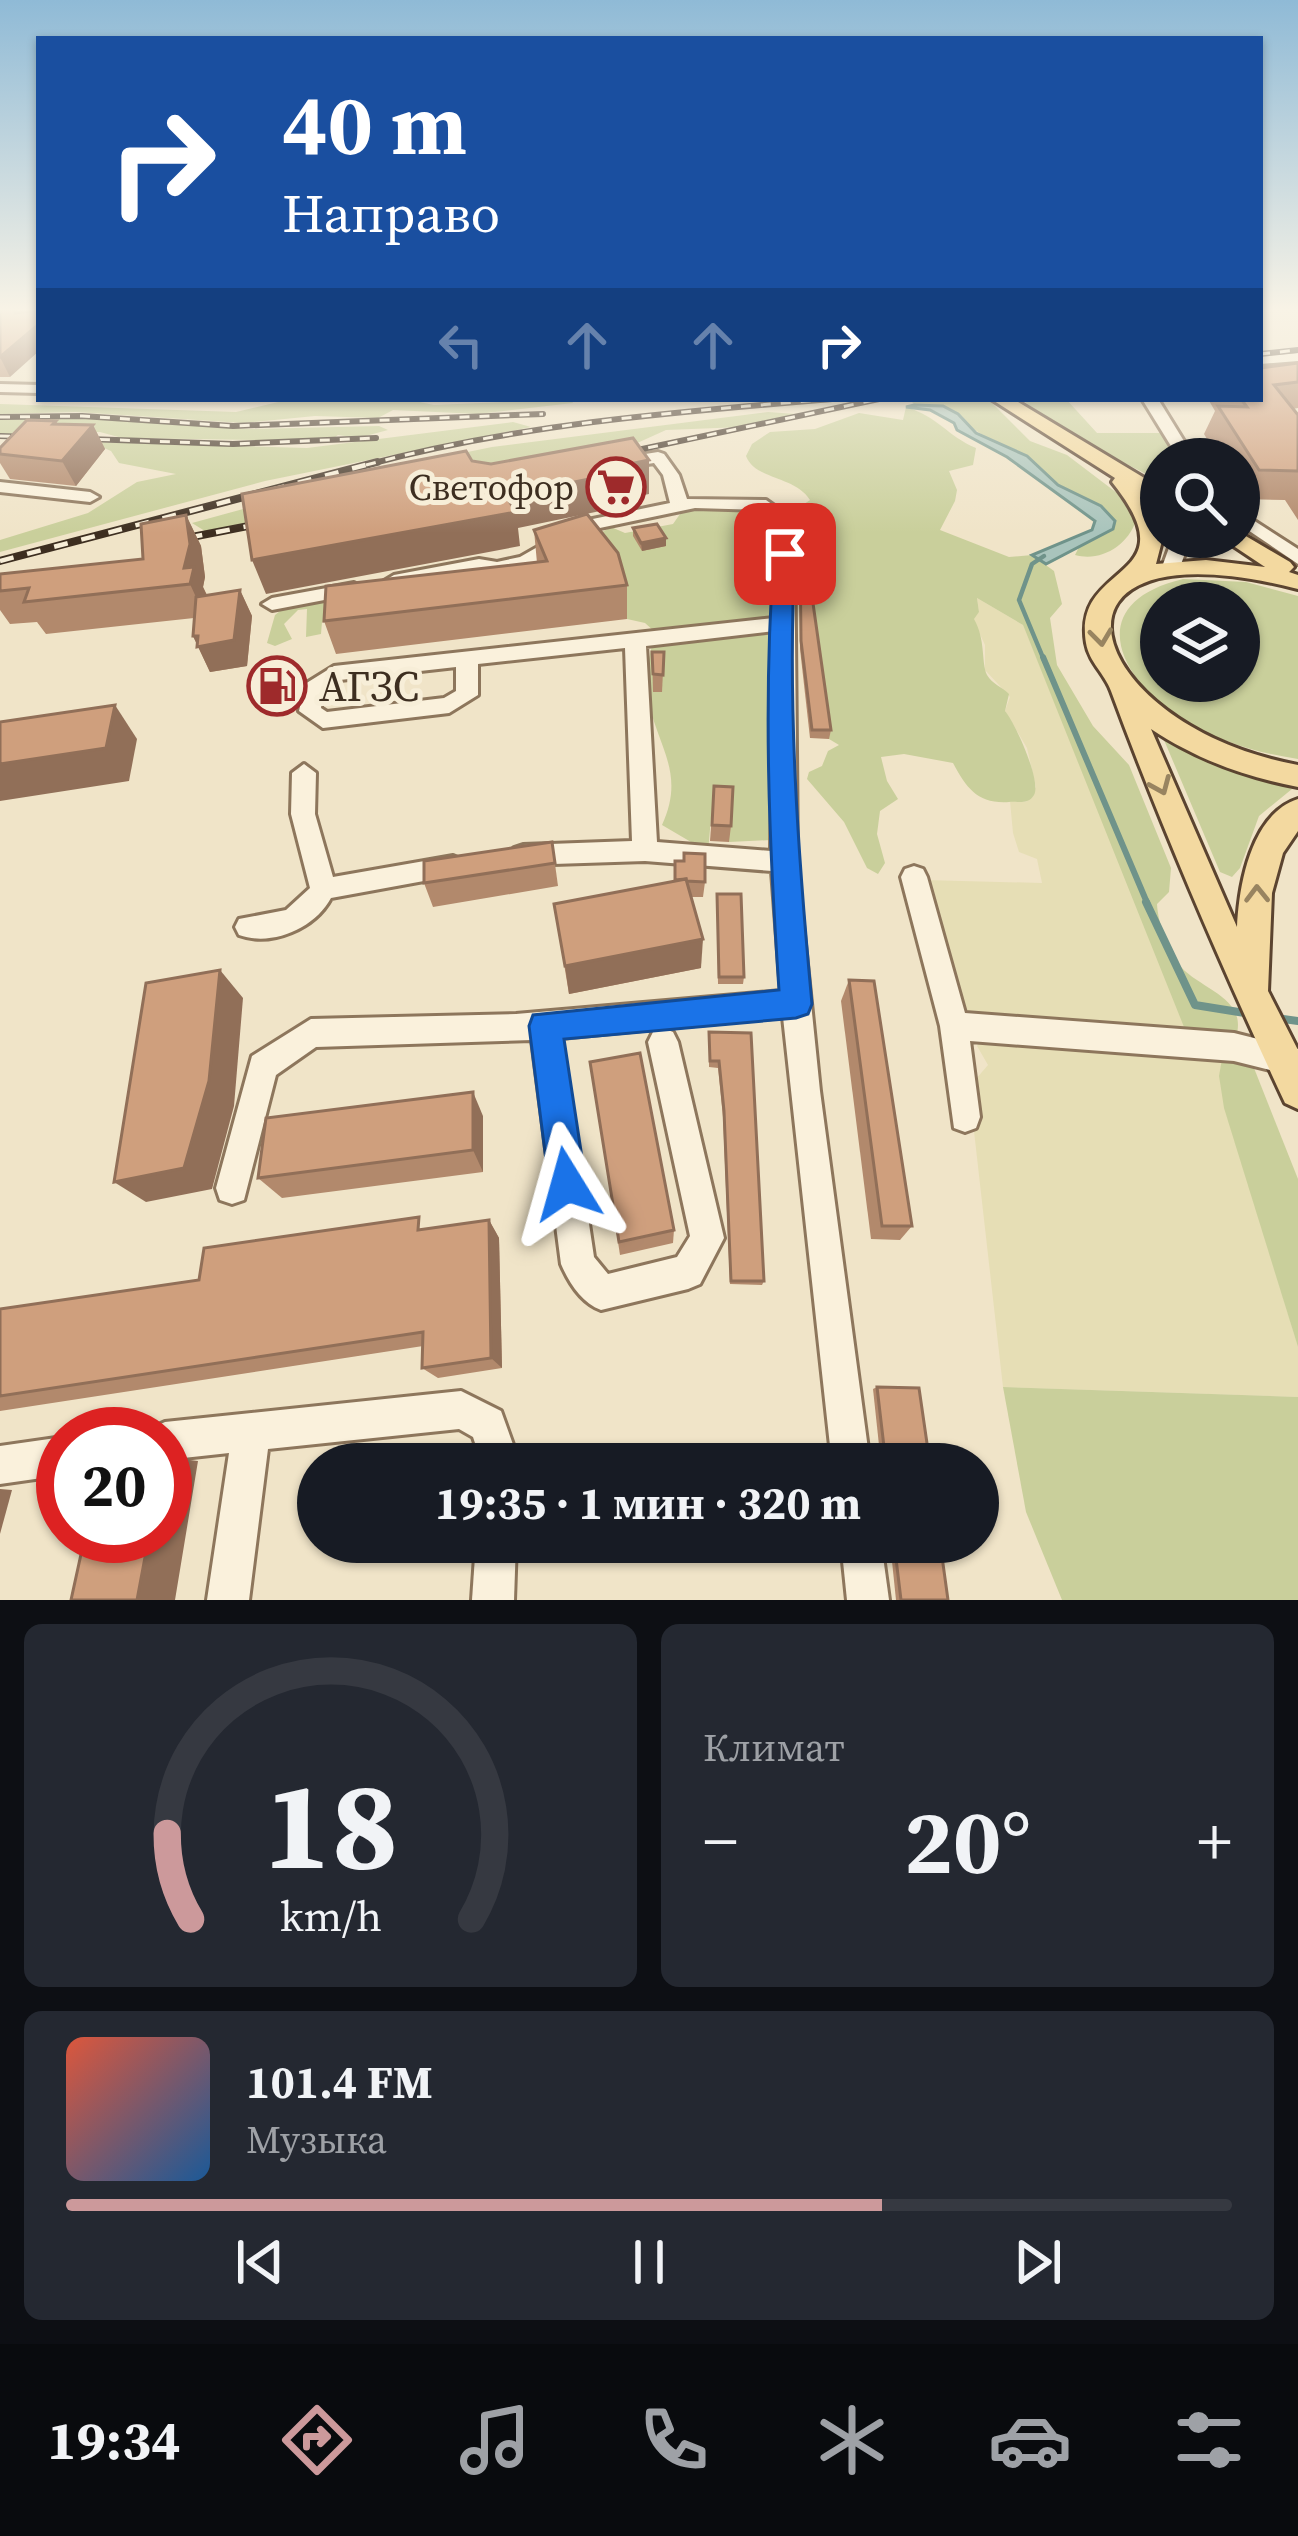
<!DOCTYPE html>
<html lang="ru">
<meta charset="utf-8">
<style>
body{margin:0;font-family:"Source Serif 4",serif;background:#242831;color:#f1f3f6;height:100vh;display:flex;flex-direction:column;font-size:45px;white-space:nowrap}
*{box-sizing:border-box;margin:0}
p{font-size:39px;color:#9ea1a6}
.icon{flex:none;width:66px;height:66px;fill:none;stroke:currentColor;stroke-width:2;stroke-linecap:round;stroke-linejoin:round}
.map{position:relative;height:1600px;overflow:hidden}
.details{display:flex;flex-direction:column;gap:24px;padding:24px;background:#0d0f14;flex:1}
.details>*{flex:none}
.hud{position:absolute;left:36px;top:36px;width:1227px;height:366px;border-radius:0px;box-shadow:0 3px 9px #0004;background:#1a4fa0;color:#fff;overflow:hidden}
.controls{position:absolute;left:1140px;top:438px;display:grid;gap:24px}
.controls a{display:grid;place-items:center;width:120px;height:120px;border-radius:50%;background:#171b24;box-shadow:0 3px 9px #0004;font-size:60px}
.speed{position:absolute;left:36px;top:1407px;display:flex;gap:24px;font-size:60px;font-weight:700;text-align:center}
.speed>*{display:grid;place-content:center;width:156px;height:156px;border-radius:50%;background:#171b24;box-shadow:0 3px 9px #0004;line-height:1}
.speed .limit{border:18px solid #d22;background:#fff;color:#111}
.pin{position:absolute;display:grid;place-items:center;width:102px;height:102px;color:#fff;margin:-51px;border-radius:24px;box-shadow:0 6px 18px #0006}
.me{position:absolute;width:132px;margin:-66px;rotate:352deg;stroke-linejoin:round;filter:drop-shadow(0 0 9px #0008)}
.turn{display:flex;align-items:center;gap:42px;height:252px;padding:0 48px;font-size:54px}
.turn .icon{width:156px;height:156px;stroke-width:2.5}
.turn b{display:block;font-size:84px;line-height:102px}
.lanes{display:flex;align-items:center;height:114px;padding:0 48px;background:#0003;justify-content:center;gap:60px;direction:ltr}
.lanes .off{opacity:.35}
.big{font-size:90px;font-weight:700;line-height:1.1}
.details .card{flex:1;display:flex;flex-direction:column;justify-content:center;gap:18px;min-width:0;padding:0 42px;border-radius:18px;background:#242831}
.details .dial{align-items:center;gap:0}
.dial svg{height:312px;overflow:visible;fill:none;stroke:#363941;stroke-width:7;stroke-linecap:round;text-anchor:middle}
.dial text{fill:#f1f3f6;stroke:none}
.song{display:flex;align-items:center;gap:36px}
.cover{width:144px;height:144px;border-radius:18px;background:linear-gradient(135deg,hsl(10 70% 55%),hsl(210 70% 35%))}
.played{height:12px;border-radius:6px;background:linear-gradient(90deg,#cc999b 70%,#363941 70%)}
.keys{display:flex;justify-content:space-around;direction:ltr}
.heat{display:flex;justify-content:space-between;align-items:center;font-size:66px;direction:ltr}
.details .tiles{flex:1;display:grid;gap:24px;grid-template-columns:1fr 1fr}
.card:last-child{grid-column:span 2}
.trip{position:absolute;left:297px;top:1443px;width:702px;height:120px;border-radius:60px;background:#171b24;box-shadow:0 3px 9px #0004;font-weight:700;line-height:120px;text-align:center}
.tab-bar{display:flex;height:192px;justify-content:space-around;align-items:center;background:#090b0e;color:#9ea1a6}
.tab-bar .icon{width:84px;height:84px}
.tab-bar .active{color:#cc999b}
.tab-bar b{font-size:54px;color:#f1f3f6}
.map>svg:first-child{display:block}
.farmland{fill:#e6deb5}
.green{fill:#c9cf9b;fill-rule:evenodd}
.water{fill:#a9c4bc;stroke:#6f938a;stroke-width:3}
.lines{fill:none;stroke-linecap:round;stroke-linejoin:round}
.stream-far2{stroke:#6f938a;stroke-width:4.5}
.stream-far1{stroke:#6f938a;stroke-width:6}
.stream{stroke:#6f938a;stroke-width:8}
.minor-casing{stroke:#8d765c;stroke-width:6}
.major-casing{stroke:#5b4430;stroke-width:6}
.minor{fill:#faf1dc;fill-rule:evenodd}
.major{fill:#f3d9a0;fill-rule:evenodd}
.rail-far1-casing{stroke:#3d2e20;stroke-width:6}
.rail-casing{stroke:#3d2e20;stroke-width:8}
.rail-far1{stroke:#f7eed8;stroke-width:3;stroke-dasharray:10;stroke-linecap:butt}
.rail{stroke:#f7eed8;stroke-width:4.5;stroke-dasharray:14;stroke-linecap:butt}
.wall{fill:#b2896c}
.shaded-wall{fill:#916f58}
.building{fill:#cf9f7d;stroke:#916f58;stroke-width:3}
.oneway{stroke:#988460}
.route{fill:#1a73e8;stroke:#114b97;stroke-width:3}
.labels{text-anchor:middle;stroke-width:10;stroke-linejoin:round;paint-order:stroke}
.far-poi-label{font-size:36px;fill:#3d2e20;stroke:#f7eed8;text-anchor:end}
.poi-label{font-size:42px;fill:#3d2e20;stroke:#f7eed8;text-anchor:start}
</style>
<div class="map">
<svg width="1298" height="1600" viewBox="0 0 1298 1600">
<rect width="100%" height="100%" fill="#f0e4c8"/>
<g class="farmland">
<polygon points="977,598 1023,625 1190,1033 979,1021 958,1010 924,880 1042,883 1037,859 1019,852 1013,833 1010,801 1026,802 1036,787 1027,748 1005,711 1010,697 985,670 985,645 973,619 979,612"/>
<polygon points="984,1035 1222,1059 1232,1128 1298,1347 1298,1397 1003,1387 969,1087 988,1065 977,1046"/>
</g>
<g class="green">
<polygon points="291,399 405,399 434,405 571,399 573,403 478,414 393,410 378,418 315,416 243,423 76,412 0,414 0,404 236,412"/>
<path d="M915 399H988L1030 441 1067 455 1117 493 1136 521C1127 546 1101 562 1075 555L1080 545 1108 533 1086 499 1058 485 1027 456 1004 449 937 405H915L911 401Z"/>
<polygon points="1021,399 1066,399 1097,433 1164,433 1178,459 1161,459 1161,479 1156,479 1067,434"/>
<path d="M906 407C939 417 947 436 976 448L973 465 949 471 957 490 955 501 940 530 1009 557 1032 555 1054 571 1062 604 1050 618 1057 665 1093 726 1129 765 1171 868 1169 892 1157 904C1158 923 1168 953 1181 967 1202 990 1248 998 1236 1037L1190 1033 1184 1027 1023 625 977 598 979 612 974 619C986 640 981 662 987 675 992 684 1002 687 1009 694L1005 711C1014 721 1042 781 1034 795 1028 805 1018 801 1009 802 978 804 967 789 953 763L904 754 881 757 887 781 898 799 880 811 877 834 885 863 878 874 867 868 844 822 807 779 809 772 822 766 828 751 839 745 829 739 805 554 793 546 794 511 810 500C795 476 755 480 746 456L752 444 770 432 815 429 859 413 903 420Z"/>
<polygon points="768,412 796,414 743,427 666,430 624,449 236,531 208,533 192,523 404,465 492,447"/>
<polygon points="6,418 90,418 249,429 379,426 388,430 358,438 338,435 330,441 122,438 100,432 0,435 0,419"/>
<polygon points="513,422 531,427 265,481 0,552 0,540 88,513 137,482 176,474 119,463 111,451 90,442 307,448"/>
<polygon points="685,507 756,508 769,516 772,616 655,632 645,623 627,619 618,587 322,622 321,634 306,637 307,609 298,610 284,624 292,639 275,646 267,643 275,615 290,603 361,601 593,537 611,527 625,533 673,524"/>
<path d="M1183 579 1246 582 1298 596V759C1258 753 1219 742 1184 720 1117 679 1082 603 1183 579ZM1161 603H1239V681H1161Z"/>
<path d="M761 630 774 636 779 834 772 840 729 842 711 818 708 852 662 825C687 771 655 745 647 693 644 678 649 660 652 645Z"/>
<polygon points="1164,740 1292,789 1259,816 1240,868 1232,877 1220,872"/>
<polygon points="1222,1059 1252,1063 1298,1179 1298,1347 1224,1108 1219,1076"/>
<polygon points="1003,1387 1298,1397 1298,1600 1062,1600 1026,1512"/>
</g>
<polygon class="water" points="914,405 943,406 958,414 976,433 1027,456 1058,485 1101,506 1115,521 1113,529 1046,564 1032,555 1092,530 1095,521 1007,457 957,430 954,423 930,410 906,407"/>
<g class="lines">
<polyline class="stream-far2" points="1044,556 1032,564 1019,600 1044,660"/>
<polyline class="stream-far1" points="1043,657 1148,905"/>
<g class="stream">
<polyline points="1146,902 1195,1005 1251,1014"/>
<polyline points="1276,1018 1298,1021"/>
</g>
<defs>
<g id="minor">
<polygon points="1298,353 1298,361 1260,364 1260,356"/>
<polygon points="0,384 39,385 39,393 0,392"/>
<polygon points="1142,399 1158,399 1195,459 1179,459"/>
<path d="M658 452 664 454 679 475 687 499 766 500 794 520 797 866 820 1091 870 1464H832L783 1017 663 1028 673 1032 678 1042 724 1238 700 1284 688 1289 601 1310C582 1303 569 1283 561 1264L532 1040 316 1047 276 1075 244 1200 232 1204 220 1200 216 1188 252 1056 311 1019 516 1014 781 991 772 871 645 861 523 865 514 862 510 855 514 848 523 845 632 841 625 648 478 664V695L449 713 323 728 299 711 305 684 334 666 774 618 776 522 762 510 695 508 595 529 533 566 497 574 479 571 394 587 384 581 394 575 479 559 497 562 520 557 583 521 670 503 663 475 654 463 614 469 606 464 614 459ZM774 631 771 851 657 842 646 646ZM456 667V691L444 698 327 712 321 708 323 692 340 680ZM662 1028 653 1032 648 1042 690 1236 677 1257 608 1274 594 1257 561 1038Z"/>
<polygon points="0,482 90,492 99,497 90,502 0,492"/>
<polygon points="1239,511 1298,549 1298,564 1239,524"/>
<polygon points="1173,537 1191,537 1180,567 1171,573 1162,567"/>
<polygon points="354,583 364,589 361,593 272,610 262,604 272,598"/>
<path d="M304 764 316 773 315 814 333 877 453 856 462 860 466 867 462 874 331 898C315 928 272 947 239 935L235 927 239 919 286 910 310 888 291 814 292 773Z"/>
<polygon points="914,866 923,869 927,877 965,1013 1234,1033 1298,1049 1298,1077 1234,1061 970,1041 980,1117 976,1128 965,1132 954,1128 940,1026 901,877 905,869"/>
<polygon points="461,1391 501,1411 520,1464 482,1464 473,1437 459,1429 268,1449 249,1600 207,1600 229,1453 165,1460 165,1434 149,1434 152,1428 165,1422"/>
<polygon points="63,1437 63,1475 0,1484 0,1446"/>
<polygon points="476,1542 516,1542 514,1600 472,1600"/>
<polygon points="841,1542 881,1542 889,1600 847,1600"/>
</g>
<path id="major" d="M991 399H1013L1161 488V503L1150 500 1163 537 1156 564 1206 560 1265 567 1220 537H1239V532L1290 562 1294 567 1289 572 1298 575V589C1019 518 1080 724 1298 765V787C1245 777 1196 759 1151 729L1237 927C1239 885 1251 814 1298 799V831L1283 853 1272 893 1268 991 1298 1050V1109L1285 1103C1222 968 1162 829 1111 691 1105 674 1089 662 1086 643 1072 559 1193 583 1112 482L1115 478Z"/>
</defs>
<use href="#minor" class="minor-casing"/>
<use href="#major" class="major-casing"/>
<use href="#minor" class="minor"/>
<use href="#major" class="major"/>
<defs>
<g id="rail-far1">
<polyline points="1260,354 1298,350"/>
<polyline points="0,417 82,416 233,426 543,414"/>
<polyline points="0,436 233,444 376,438"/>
<polyline points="609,456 879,399"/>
<path d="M366 465C519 424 674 412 832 399"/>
</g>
<g id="rail">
<polyline points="161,543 279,520"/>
<polyline points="0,561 377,462"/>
</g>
</defs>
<use href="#rail-far1" class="rail-far1-casing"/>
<use href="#rail" class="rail-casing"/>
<use href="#rail-far1" class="rail-far1"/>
<use href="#rail" class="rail"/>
</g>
<g class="wall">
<polygon points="0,309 10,377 0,377"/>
<polygon points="1298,363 1298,408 1293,409 1298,415 1298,520 1285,500 1242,499 1239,493 1239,459 1219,459 1204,434 1215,411 1208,399 1260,399"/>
<polygon points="56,421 58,424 93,425 105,449 76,486 10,479 0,463 0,448"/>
<polygon points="186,515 201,546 205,577 203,587 207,595 240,590 252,616 247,666 210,672 193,636 194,618 46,634 37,622 10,624 0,610 0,574 143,559"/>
<polygon points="633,528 666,538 666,546 642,551 633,536"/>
<polygon points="534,530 627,585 627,619 336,654 324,621 537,563"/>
<polygon points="800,547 831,730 829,739 810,738 800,649"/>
<polygon points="652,652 664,652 662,692 653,692"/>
<polygon points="714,786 731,826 729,842 710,841"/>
<polygon points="552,842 558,886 433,907 424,883"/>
<polygon points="674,881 705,882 703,897 691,897 701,968 569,994 554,904"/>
<polygon points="717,894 744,977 743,984 718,984"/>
<polygon points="849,980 912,1226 900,1240 871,1239 841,1001"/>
<polygon points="709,1032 751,1033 764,1281 762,1285 730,1284 723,1117 718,1068 709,1067"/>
<polygon points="590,1062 674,1230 673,1243 620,1255"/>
<polygon points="483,1116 483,1172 282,1198 258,1178"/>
<polygon points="489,1220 499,1238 502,1368 438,1378 422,1368 423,1346 0,1411 0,1309 199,1280 427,1229"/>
<polygon points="877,1387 930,1464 881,1464 873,1389"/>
<polygon points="890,1542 940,1542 948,1600 896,1600"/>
</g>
<g class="shaded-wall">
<polygon points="39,324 39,351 10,377 0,357"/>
<polygon points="93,425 105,449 76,486 62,461"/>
<polygon points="649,460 649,494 605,503 605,510 518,528 520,546 266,594 252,560 506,496 600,470"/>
<polygon points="186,515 201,546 205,577 203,587 209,600 205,617 190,584 184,568"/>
<polygon points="666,538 666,546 642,551 641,543"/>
<polygon points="240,590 252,616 247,666 210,672 193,636"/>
<polygon points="115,705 137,739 129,781 0,801 0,764"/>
<polygon points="703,939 701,968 569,994 565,966"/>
<polygon points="220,970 243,998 234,1106 212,1189 146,1202 114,1182"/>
<polygon points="473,1092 483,1116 483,1172 473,1150"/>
<polygon points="489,1220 499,1238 502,1368 491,1358"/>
<polygon points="165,1457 198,1461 175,1600 137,1600 149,1536 165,1536"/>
<polygon points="0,1489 12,1490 0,1534"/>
</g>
<g class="building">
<polygon points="0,309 15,309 15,313 33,311 33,309 39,309 39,324 0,357"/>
<polygon points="1298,363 1298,382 1274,385 1298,415 1298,471 1259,470 1218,406 1247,407 1241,399 1260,399 1260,368"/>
<polygon points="27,420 56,421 53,424 93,425 62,461 0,454 0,448"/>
<polygon points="633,438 649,460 600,470 604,476 506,496 516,512 252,560 242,494 466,451 472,461 491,464"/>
<polygon points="587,514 618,553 627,585 324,621 326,586 547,561 534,530"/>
<polygon points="186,515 190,544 184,568 194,567 190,584 24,602 29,588 0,591 0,574 143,559 141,524"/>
<polygon points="657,524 666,538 641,543 633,528"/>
<polygon points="800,547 805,547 831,730 812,730 801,641"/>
<polygon points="240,590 234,640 197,647 198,636 193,636 196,597"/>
<polygon points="652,652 664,652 663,675 653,674"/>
<polygon points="115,705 106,748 0,764 0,722"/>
<polygon points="714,786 733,787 731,826 712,825"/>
<polygon points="552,842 555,863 424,883 424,861"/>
<polygon points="684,853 705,854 705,882 686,881 686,879 675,880 675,861 684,861"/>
<polygon points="686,879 703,939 565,966 554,904"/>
<polygon points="717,894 741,894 744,977 719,977"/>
<polygon points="220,970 209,1081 184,1168 114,1182 146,983"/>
<polygon points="849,980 874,981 912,1226 882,1226"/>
<polygon points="709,1032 751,1033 764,1281 731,1281 724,1111 719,1061 710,1061"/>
<polygon points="640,1053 674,1230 619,1242 590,1062"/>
<polygon points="473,1092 473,1150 258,1178 266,1118"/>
<polygon points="419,1217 418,1230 489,1220 491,1358 422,1368 423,1332 0,1396 0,1309 199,1280 204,1248"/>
<polygon points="877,1387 919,1388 930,1464 886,1464"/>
<polygon points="85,1536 149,1536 137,1600 71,1600"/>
<polygon points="894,1542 940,1542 948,1600 901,1600"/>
</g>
<defs><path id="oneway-chevron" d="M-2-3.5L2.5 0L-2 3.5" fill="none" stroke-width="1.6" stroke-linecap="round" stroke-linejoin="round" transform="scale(3)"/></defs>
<g class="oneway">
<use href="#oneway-chevron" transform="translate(1101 637) rotate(83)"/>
<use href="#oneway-chevron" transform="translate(1161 786) rotate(67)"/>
<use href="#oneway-chevron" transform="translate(1257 894) rotate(-91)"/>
</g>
<linearGradient id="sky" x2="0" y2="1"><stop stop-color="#8fbad6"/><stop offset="0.58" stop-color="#f8f3e6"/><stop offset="1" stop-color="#f8f3e6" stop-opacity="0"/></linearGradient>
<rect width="1298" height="533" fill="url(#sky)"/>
<path class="route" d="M785 547 795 554C787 703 798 854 812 1004L808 1014 796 1018 564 1039 586 1184 580 1197 567 1203 554 1197 549 1184 529 1026 533 1015 779 990C769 845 763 699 774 554Z"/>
<defs>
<symbol id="supermarket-ring" viewBox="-11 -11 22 22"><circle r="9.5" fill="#f7eed8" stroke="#9e2a2b" stroke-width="1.5"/><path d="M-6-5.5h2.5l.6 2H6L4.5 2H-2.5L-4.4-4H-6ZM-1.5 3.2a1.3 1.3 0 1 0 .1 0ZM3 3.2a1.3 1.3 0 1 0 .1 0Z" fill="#9e2a2b"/></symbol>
<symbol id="fuel-ring" viewBox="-11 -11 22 22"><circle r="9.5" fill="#f7eed8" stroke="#9e2a2b" stroke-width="1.5"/><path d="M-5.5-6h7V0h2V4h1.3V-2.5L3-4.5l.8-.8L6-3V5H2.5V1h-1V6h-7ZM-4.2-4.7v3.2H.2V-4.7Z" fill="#9e2a2b"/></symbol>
</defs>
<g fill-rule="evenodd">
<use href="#supermarket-ring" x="583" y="454" width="66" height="66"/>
<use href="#fuel-ring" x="244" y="653" width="66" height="66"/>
</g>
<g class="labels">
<g class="far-poi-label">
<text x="574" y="500">Светофор</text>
</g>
<g class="poi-label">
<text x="319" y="701">АГЗС</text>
</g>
</g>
</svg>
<div class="controls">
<a><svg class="icon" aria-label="search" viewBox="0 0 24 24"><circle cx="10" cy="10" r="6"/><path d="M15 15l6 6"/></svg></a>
<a><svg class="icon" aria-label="layers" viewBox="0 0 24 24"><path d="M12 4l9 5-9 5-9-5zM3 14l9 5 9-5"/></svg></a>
</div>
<div class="speed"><div class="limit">20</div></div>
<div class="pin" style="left:785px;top:554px;background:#d93025"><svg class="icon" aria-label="arrive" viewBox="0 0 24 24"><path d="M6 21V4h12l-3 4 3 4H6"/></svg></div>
<svg class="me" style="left:567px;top:1184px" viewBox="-20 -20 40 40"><path d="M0-17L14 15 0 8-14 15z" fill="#1a73e8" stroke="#fff" stroke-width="4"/></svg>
<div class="trip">19:35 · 1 мин · 320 m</div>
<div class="hud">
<div class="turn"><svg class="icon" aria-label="right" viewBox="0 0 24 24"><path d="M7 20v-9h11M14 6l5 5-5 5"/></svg><div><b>40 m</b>Направо</div></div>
<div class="lanes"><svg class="icon off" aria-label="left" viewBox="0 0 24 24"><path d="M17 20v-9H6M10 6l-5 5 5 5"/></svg><svg class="icon off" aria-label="ahead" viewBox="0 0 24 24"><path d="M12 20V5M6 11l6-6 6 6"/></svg><svg class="icon off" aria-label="ahead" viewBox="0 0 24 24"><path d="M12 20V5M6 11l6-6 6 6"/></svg><svg class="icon" aria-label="right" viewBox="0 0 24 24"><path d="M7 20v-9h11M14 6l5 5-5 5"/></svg></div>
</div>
</div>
<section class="details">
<div class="tiles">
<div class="card dial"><svg viewBox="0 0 100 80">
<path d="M14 69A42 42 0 1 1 86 69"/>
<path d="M14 69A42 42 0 0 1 8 47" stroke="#cc999b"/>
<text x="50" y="56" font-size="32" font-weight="700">18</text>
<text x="50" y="72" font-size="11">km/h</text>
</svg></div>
<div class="card"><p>Климат</p>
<div class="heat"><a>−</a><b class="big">20°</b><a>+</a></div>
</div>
<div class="card">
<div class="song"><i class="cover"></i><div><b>101.4 FM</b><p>Музыка</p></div></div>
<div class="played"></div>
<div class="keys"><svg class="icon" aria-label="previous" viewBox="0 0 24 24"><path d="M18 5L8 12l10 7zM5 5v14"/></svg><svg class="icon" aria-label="pause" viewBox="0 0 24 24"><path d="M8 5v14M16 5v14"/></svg><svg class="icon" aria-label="next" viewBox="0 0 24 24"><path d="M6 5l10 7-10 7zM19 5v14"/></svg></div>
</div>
</div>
</section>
<nav class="tab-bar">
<b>19:34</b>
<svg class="icon active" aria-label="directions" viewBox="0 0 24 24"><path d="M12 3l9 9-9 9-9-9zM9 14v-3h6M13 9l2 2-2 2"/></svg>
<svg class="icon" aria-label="music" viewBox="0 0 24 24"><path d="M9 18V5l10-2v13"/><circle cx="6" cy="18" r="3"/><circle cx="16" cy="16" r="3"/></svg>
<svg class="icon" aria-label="phone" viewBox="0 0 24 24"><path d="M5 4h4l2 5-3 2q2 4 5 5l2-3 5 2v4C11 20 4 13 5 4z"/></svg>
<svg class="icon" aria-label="climate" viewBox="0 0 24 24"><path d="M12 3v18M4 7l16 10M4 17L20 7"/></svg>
<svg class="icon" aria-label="car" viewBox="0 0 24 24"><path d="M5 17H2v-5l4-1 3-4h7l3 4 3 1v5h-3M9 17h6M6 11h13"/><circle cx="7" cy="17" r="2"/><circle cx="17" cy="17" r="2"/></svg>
<svg class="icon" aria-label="filters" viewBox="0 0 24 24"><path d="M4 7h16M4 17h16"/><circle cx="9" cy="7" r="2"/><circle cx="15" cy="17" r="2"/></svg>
</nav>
